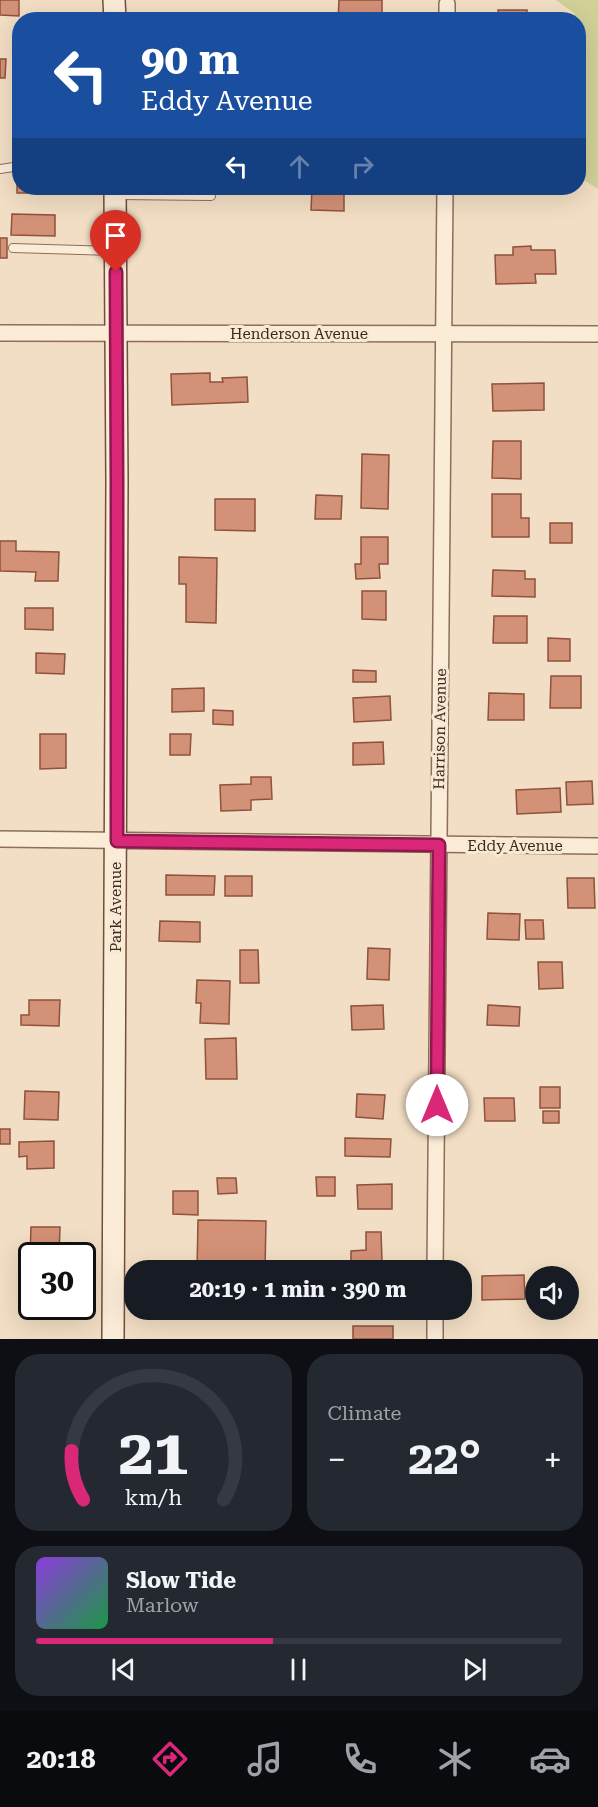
<!DOCTYPE html>
<meta charset="utf-8">
<style>
body{margin:0;font-family:"Roboto Serif",serif;background:#242831;color:#f1f3f6;height:100vh;display:flex;flex-direction:column;font-size:22px;white-space:nowrap}
*{box-sizing:border-box;margin:0}
p{font-size:20px;color:#9ea1a6}
.icon{flex:none;width:33px;height:33px;fill:none;stroke:currentColor;stroke-width:2;stroke-linecap:round;stroke-linejoin:round}
.map{position:relative;height:1339px;overflow:hidden}
.side{display:flex;flex-direction:column;gap:15px;padding:15px;background:#0d0f14;flex:1}
.side>*{flex:none}
.hud{position:absolute;left:12px;top:12px;width:574px;height:183px;border-radius:24px;box-shadow:0 6px 24px #0002;background:#1a4fa0;color:#fff;overflow:hidden}
.tools{position:absolute;left:525px;top:1266px;display:grid;gap:12px}
.tools a{display:grid;place-items:center;width:54px;height:54px;border-radius:50%;background:#171b24;box-shadow:0 6px 24px #0002;font-size:30px}
.speed{position:absolute;left:18px;top:1242px;display:flex;gap:12px;font-size:30px;font-weight:700;text-align:center}
.speed>*{display:grid;place-content:center;width:78px;height:78px;border-radius:50%;background:#171b24;box-shadow:0 6px 24px #0002;line-height:1}
.speed .limit{border:3px solid #111;border-radius:9px;background:#fff;color:#111}
.pin{position:absolute;display:grid;place-items:center;width:51px;height:51px;color:#fff;margin:-62px -26px;border-radius:50% 50% 50% 0;rotate:-45deg;box-shadow:0 0 6px #0007}
.pin .icon{rotate:45deg}
.me{position:absolute;width:66px;margin:-33px;rotate:0deg;stroke-linejoin:round;filter:drop-shadow(0 0 4px #0008)}
.turn{display:flex;align-items:center;gap:21px;height:126px;padding:0 30px;font-size:27px}
.turn .icon{width:78px;height:78px;stroke-width:2.5}
.turn b{display:block;font-size:42px;line-height:51px}
.lanes{display:flex;align-items:center;height:57px;padding:0 30px;background:#0003;justify-content:center;gap:30px;direction:ltr}
.lanes .off{opacity:.35}
.big{font-size:45px;font-weight:700;line-height:1.1}
.side .widget{flex:1;display:flex;flex-direction:column;justify-content:center;gap:9px;min-width:0;padding:0 21px;border-radius:24px;background:#242831}
.side .dial{align-items:center;gap:0}
.dial svg{height:156px;overflow:visible;fill:none;stroke:#363941;stroke-width:7;stroke-linecap:round;text-anchor:middle}
.dial text{fill:#f1f3f6;stroke:none}
.song{display:flex;align-items:center;gap:18px}
.cover{width:72px;height:72px;border-radius:9px;background:linear-gradient(135deg,hsl(270 70% 55%),hsl(140 70% 35%))}
.played{height:6px;border-radius:3px;background:linear-gradient(90deg,#db2777 45%,#363941 45%)}
.keys{display:flex;justify-content:space-around;direction:ltr}
.heat{display:flex;justify-content:space-between;align-items:center;font-size:33px;direction:ltr}
.side .tiles{flex:1;display:grid;gap:15px;grid-template-columns:1fr 1fr}
.widget:last-child{grid-column:span 2}
.trip{position:absolute;left:124px;top:1260px;width:348px;height:60px;border-radius:24px;background:#171b24;box-shadow:0 6px 24px #0002;font-weight:700;line-height:60px;text-align:center}
.menu{display:flex;height:96px;justify-content:space-around;align-items:center;background:#090b0e;color:#9ea1a6}
.menu .icon{width:42px;height:42px}
.menu .current{color:#db2777}
.menu b{font-size:27px;color:#f1f3f6}
.map>svg:first-child{display:block}
.green{fill:#d1d097}
.building{fill:#d39177;stroke:#8f523c;stroke-width:1.5}
.lines{fill:none;stroke-linecap:round;stroke-linejoin:round}
.lane-casing{stroke:#8e6e59;stroke-width:10}
.street-casing{stroke:#8e6e59;stroke-width:18}
.secondary-casing{stroke:#704f3c;stroke-width:24}
.lane{stroke:#fbecd8;stroke-width:8}
.street{stroke:#fbecd8;stroke-width:15}
.secondary{stroke:#fbecd8;stroke-width:21}
.route-casing{stroke:#8e194d;stroke-width:15}
.route{stroke:#db2777;stroke-width:10}
.labels{text-anchor:middle;stroke-width:6;stroke-linejoin:round;paint-order:stroke}
.street-label{font-size:15px;fill:#3d291e;stroke:#f8e9d5}
</style>
<div class="map">
<svg width="598" height="1339" viewBox="0 0 598 1339">
<rect width="100%" height="100%" fill="#f2dec4"/>
<polygon class="green" points="556,0 598,0 598,189 579,177 579,20 574,19 574,13"/>
<g class="building">
<polygon points="0,0 19,0 19,16 0,15"/>
<polygon points="339,0 382,0 382,20 338,20"/>
<polygon points="498,10 527,10 527,20 499,20"/>
<polygon points="0,59 6,59 5,78 0,78"/>
<rect x="17" y="80" width="3" height="25"/>
<polygon points="20,125 20,156 15,156 15,126"/>
<polygon points="17,173 20,173 20,188 52,188 52,193 17,193"/>
<polygon points="312,188 344,188 344,211 311,210"/>
<polygon points="12,214 55,215 55,236 11,235"/>
<rect x="0" y="238" width="7" height="20"/>
<polygon points="531,246 531,250 555,250 556,274 535,274 536,283 496,284 495,255 513,255 513,247"/>
<polygon points="210,373 210,382 223,382 222,378 247,377 248,402 172,405 171,374"/>
<polygon points="544,383 544,410 493,411 492,384"/>
<polygon points="493,441 521,441 521,479 492,478"/>
<polygon points="362,454 389,455 388,509 361,508"/>
<polygon points="492,494 521,494 521,518 529,518 529,537 492,537"/>
<polygon points="316,495 342,496 341,519 315,519"/>
<polygon points="215,499 255,499 255,531 215,530"/>
<rect x="550" y="523" width="22" height="20"/>
<polygon points="361,537 388,537 388,564 379,564 380,578 356,579 355,564 361,564"/>
<polygon points="0,541 16,541 16,551 59,552 58,581 35,581 36,572 0,571"/>
<polygon points="179,557 217,558 216,623 186,622 186,584 179,584"/>
<polygon points="493,570 525,571 525,579 535,579 535,597 492,596"/>
<polygon points="362,591 386,591 386,620 362,619"/>
<polygon points="25,608 53,608 53,630 25,629"/>
<polygon points="494,616 527,616 527,643 493,643"/>
<polygon points="548,638 570,639 570,661 548,661"/>
<polygon points="36,653 65,654 64,674 36,673"/>
<polygon points="353,670 376,671 376,682 353,682"/>
<polygon points="551,676 581,676 581,708 550,708"/>
<polygon points="204,688 204,711 172,712 172,689"/>
<polygon points="489,693 524,694 524,720 488,720"/>
<polygon points="390,696 391,720 354,722 353,698"/>
<polygon points="213,710 233,711 233,725 213,724"/>
<polygon points="40,734 66,734 66,768 40,769"/>
<polygon points="170,734 191,734 190,755 170,755"/>
<polygon points="383,742 384,764 353,765 353,743"/>
<polygon points="251,777 271,777 272,799 251,800 251,810 221,811 220,785 251,784"/>
<polygon points="592,781 593,804 567,805 566,782"/>
<polygon points="560,788 561,812 517,814 516,790"/>
<polygon points="166,875 215,876 214,895 166,895"/>
<rect x="225" y="876" width="27" height="20"/>
<polygon points="567,878 594,878 595,908 568,908"/>
<polygon points="488,913 520,914 519,940 487,939"/>
<polygon points="525,920 543,920 544,939 526,939"/>
<polygon points="160,921 200,922 200,942 159,941"/>
<polygon points="368,948 390,949 389,980 367,979"/>
<polygon points="240,950 258,950 259,983 240,983"/>
<polygon points="538,962 562,962 563,988 539,989"/>
<polygon points="197,980 230,981 229,1024 200,1023 201,1003 196,1003"/>
<polygon points="29,1000 60,1000 59,1026 21,1025 21,1015 29,1015"/>
<polygon points="383,1005 384,1029 352,1030 351,1006"/>
<polygon points="488,1005 520,1007 519,1026 487,1025"/>
<polygon points="236,1038 237,1079 206,1079 205,1039"/>
<rect x="540" y="1087" width="20" height="21"/>
<polygon points="25,1091 59,1092 58,1120 24,1119"/>
<polygon points="357,1094 385,1095 383,1119 356,1117"/>
<polygon points="484,1098 514,1098 515,1121 485,1121"/>
<rect x="543" y="1111" width="16" height="12"/>
<rect x="0" y="1129" width="10" height="15"/>
<polygon points="345,1138 391,1139 390,1157 345,1156"/>
<polygon points="54,1141 54,1168 27,1169 27,1156 19,1157 19,1142"/>
<polygon points="316,1177 335,1177 335,1196 317,1196"/>
<polygon points="217,1178 236,1178 237,1193 218,1194"/>
<polygon points="392,1184 392,1209 358,1209 357,1185"/>
<polygon points="173,1191 198,1191 198,1215 173,1214"/>
<polygon points="198,1220 266,1221 265,1270 197,1270"/>
<polygon points="31,1227 60,1227 59,1256 32,1256 30,1258"/>
<polygon points="366,1232 381,1232 382,1261 351,1262 351,1251 366,1250"/>
<polygon points="524,1275 525,1299 482,1300 482,1276"/>
<rect x="353" y="1326" width="40" height="13"/>
</g>
<g class="lines">
<defs>
<g id="lane">
<polyline points="0,169 20,166"/>
<polyline points="117,195 211,196"/>
<polyline points="13,248 114,251"/>
</g>
<g id="street">
<polyline points="447,20 447,4"/>
<polyline points="0,333 598,334"/>
<polyline points="0,839 598,846"/>
<polyline points="435,1270 445,188"/>
<polyline points="435,1339 435,1310"/>
</g>
<g id="secondary">
<polyline points="114,0 115,20"/>
<polyline points="113,1339 117,482 115,188"/>
</g>
</defs>
<use href="#lane" class="lane-casing"/>
<use href="#street" class="street-casing"/>
<use href="#secondary" class="secondary-casing"/>
<use href="#lane" class="lane"/>
<use href="#street" class="street"/>
<use href="#secondary" class="secondary"/>
</g>
<g class="lines">
<defs>
<polyline id="route" points="116,272 117,482 117,841 439,845 437,1105"/>
</defs>
<use href="#route" class="route-casing"/>
<use href="#route" class="route"/>
</g>
<g class="labels">
<g class="street-label">
<text x="299" y="339">Henderson Avenue</text>
<text transform="translate(440 729) rotate(-89)" y="5">Harrison Avenue</text>
<text x="515" y="851">Eddy Avenue</text>
<text transform="translate(116 907) rotate(-90)" y="5">Park Avenue</text>
</g>
</g>
</svg>
<div class="tools">
<a><svg class="icon" aria-label="sound" viewBox="0 0 24 24"><path d="M4 9h4l5-4v14l-5-4H4zM17 9q2 3 0 6"/></svg></a>
</div>
<div class="speed"><div class="limit">30</div></div>
<div class="pin" style="left:116px;top:272px;background:#d93025"><svg class="icon" aria-label="arrive" viewBox="0 0 24 24"><path d="M6 21V4h12l-3 4 3 4H6"/></svg></div>
<svg class="me" style="left:437px;top:1105px" viewBox="-20 -20 40 40"><circle r="19" fill="#fff"/><path d="M0-13L10 11 0 6-10 11z" fill="#db2777"/></svg>
<div class="trip">20:19 · 1 min · 390 m</div>
<div class="hud">
<div class="turn"><svg class="icon" aria-label="left" viewBox="0 0 24 24"><path d="M17 20v-9H6M10 6l-5 5 5 5"/></svg><div><b>90 m</b>Eddy Avenue</div></div>
<div class="lanes"><svg class="icon" aria-label="left" viewBox="0 0 24 24"><path d="M17 20v-9H6M10 6l-5 5 5 5"/></svg><svg class="icon off" aria-label="ahead" viewBox="0 0 24 24"><path d="M12 20V5M6 11l6-6 6 6"/></svg><svg class="icon off" aria-label="right" viewBox="0 0 24 24"><path d="M7 20v-9h11M14 6l5 5-5 5"/></svg></div>
</div>
</div>
<section class="side">
<div class="tiles">
<div class="widget dial"><svg viewBox="0 0 100 80">
<path d="M14 69A42 42 0 1 1 86 69"/>
<path d="M14 69A42 42 0 0 1 8 44" stroke="#db2777"/>
<text x="50" y="56" font-size="32" font-weight="700">21</text>
<text x="50" y="72" font-size="11">km/h</text>
</svg></div>
<div class="widget"><p>Climate</p>
<div class="heat"><a>−</a><b class="big">22°</b><a>+</a></div>
</div>
<div class="widget">
<div class="song"><i class="cover"></i><div><b>Slow Tide</b><p>Marlow</p></div></div>
<div class="played"></div>
<div class="keys"><svg class="icon" aria-label="previous" viewBox="0 0 24 24"><path d="M18 5L8 12l10 7zM5 5v14"/></svg><svg class="icon" aria-label="pause" viewBox="0 0 24 24"><path d="M8 5v14M16 5v14"/></svg><svg class="icon" aria-label="next" viewBox="0 0 24 24"><path d="M6 5l10 7-10 7zM19 5v14"/></svg></div>
</div>
</div>
</section>
<nav class="menu">
<b>20:18</b>
<svg class="icon current" aria-label="directions" viewBox="0 0 24 24"><path d="M12 3l9 9-9 9-9-9zM9 14v-3h6M13 9l2 2-2 2"/></svg>
<svg class="icon" aria-label="music" viewBox="0 0 24 24"><path d="M9 18V5l10-2v13"/><circle cx="6" cy="18" r="3"/><circle cx="16" cy="16" r="3"/></svg>
<svg class="icon" aria-label="phone" viewBox="0 0 24 24"><path d="M5 4h4l2 5-3 2q2 4 5 5l2-3 5 2v4C11 20 4 13 5 4z"/></svg>
<svg class="icon" aria-label="climate" viewBox="0 0 24 24"><path d="M12 3v18M4 7l16 10M4 17L20 7"/></svg>
<svg class="icon" aria-label="car" viewBox="0 0 24 24"><path d="M5 17H2v-5l4-1 3-4h7l3 4 3 1v5h-3M9 17h6M6 11h13"/><circle cx="7" cy="17" r="2"/><circle cx="17" cy="17" r="2"/></svg>
</nav>
